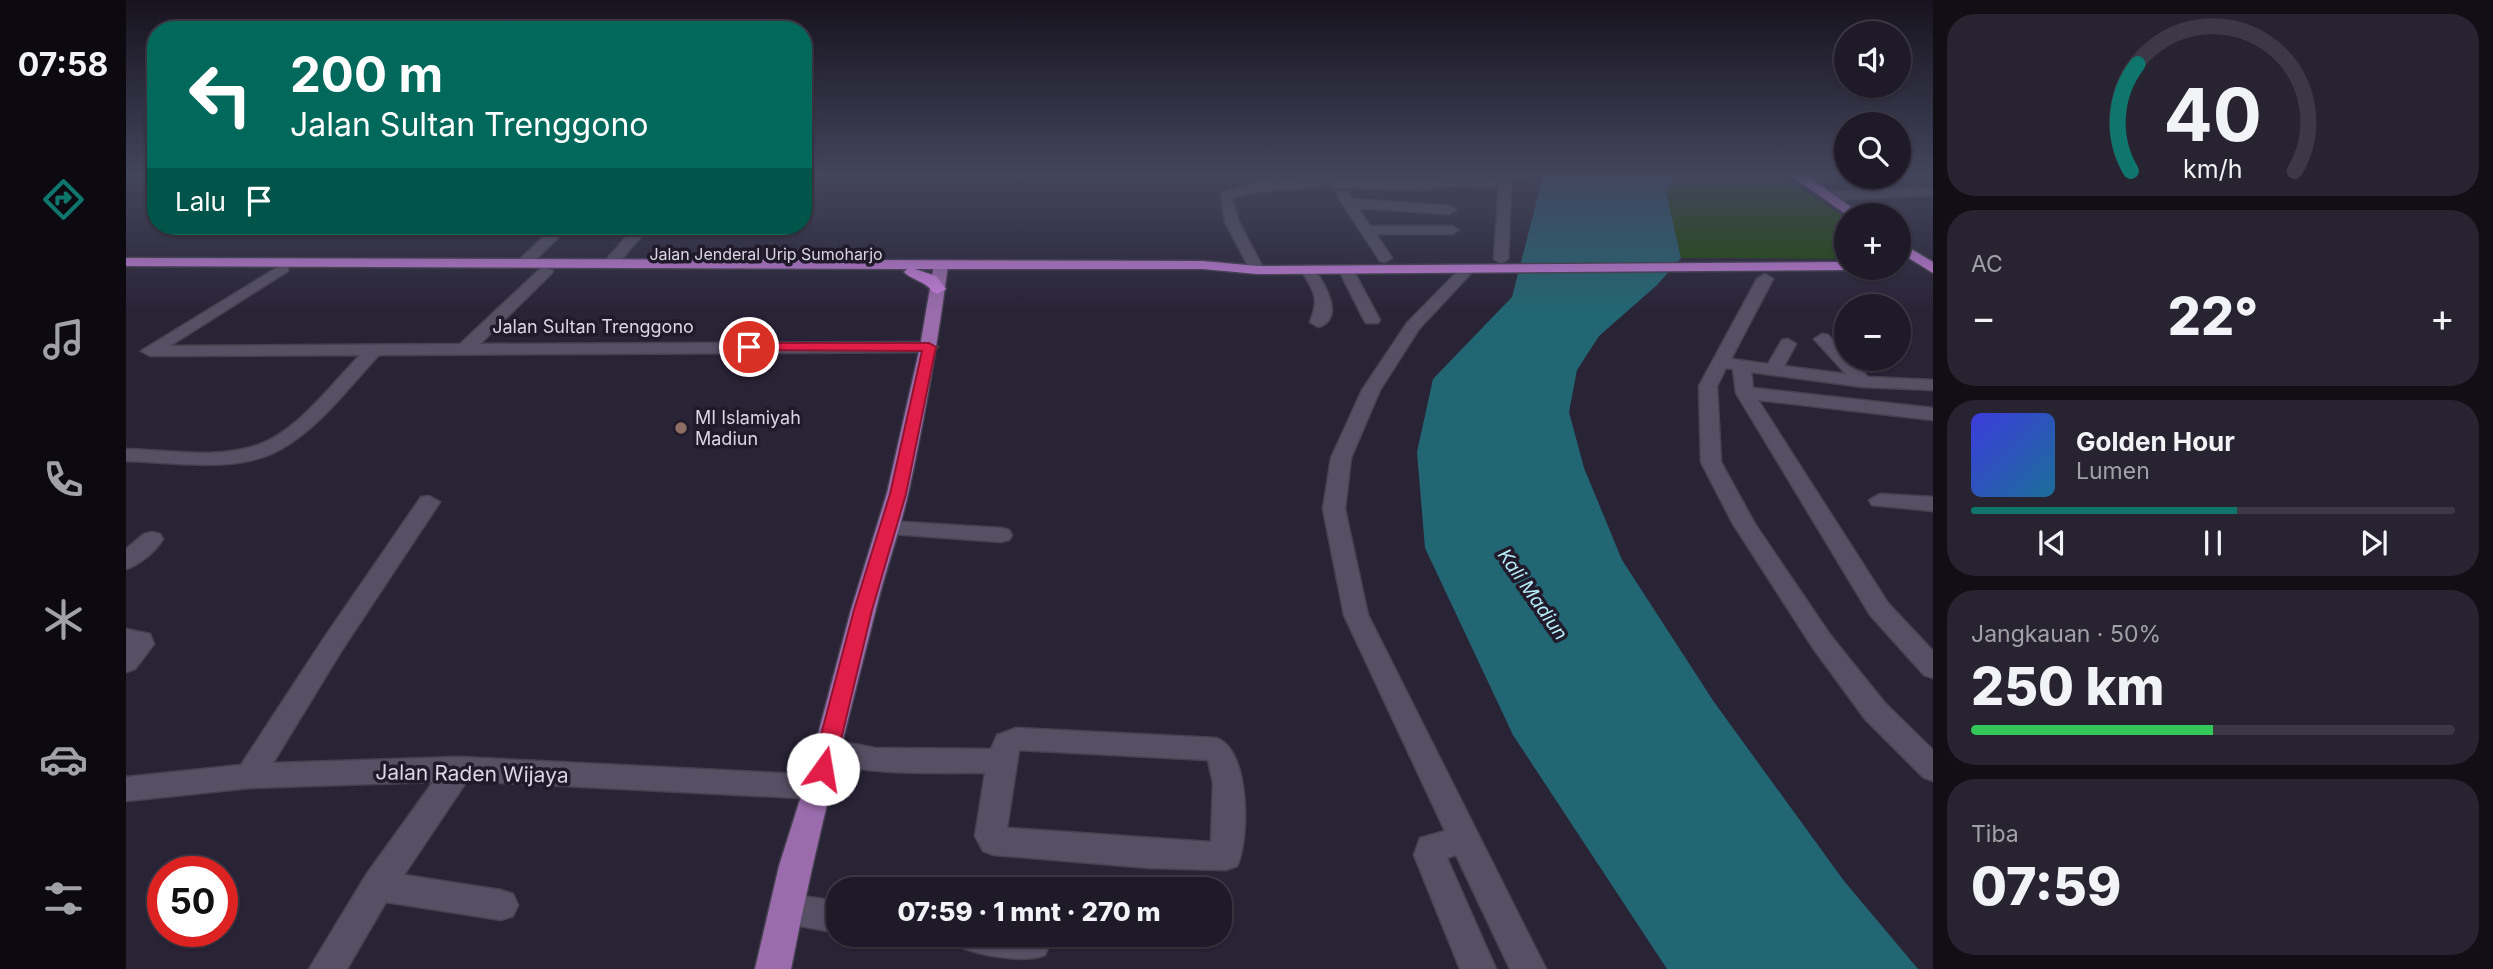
<!DOCTYPE html>
<html lang="id">
<meta charset="utf-8">
<style>
body{margin:0;font-family:Inter,sans-serif;background:#272330;color:#f1f3f6;height:100vh;display:flex;flex-direction:column;font-size:26px;white-space:nowrap}
*{box-sizing:border-box;margin:0}
p{font-size:23px;color:#a1a1a8}
.icon{flex:none;width:38px;height:38px;fill:none;stroke:currentColor;stroke-width:2;stroke-linecap:round;stroke-linejoin:round}
.map{position:relative;flex:1;overflow:hidden}
.sheet{display:flex;flex-direction:column;gap:14px;padding:14px;background:#110e16;width:560px}
.sheet>*{flex:none}
.hud{position:absolute;left:21px;top:21px;width:665px;height:214px;border-radius:28px;box-shadow:0 2px 5px #0004,0 0 0 2px #3c3845;background:#00695c;color:#fff;overflow:hidden}
.buttons{position:absolute;left:1708px;top:21px;display:grid;gap:14px}
.buttons a{display:grid;place-items:center;width:77px;height:77px;border-radius:50%;background:#1f1a28;box-shadow:0 2px 5px #0004,0 0 0 2px #3c3845;font-size:35px}
.speed{position:absolute;left:21px;top:856px;display:flex;gap:14px;font-size:35px;font-weight:700;text-align:center}
.speed>*{display:grid;place-content:center;width:91px;height:91px;border-radius:50%;background:#1f1a28;box-shadow:0 2px 5px #0004,0 0 0 2px #3c3845;line-height:1}
.speed .limit{border:10px solid #d22;background:#fff;color:#111}
.pin{position:absolute;display:grid;place-items:center;width:60px;height:60px;color:#fff;margin:-30px;border:4px solid #fff;border-radius:50%;box-shadow:0 2px 7px #0007}
.me{position:absolute;width:77px;margin:-38px;rotate:13deg;stroke-linejoin:round;filter:drop-shadow(0 0 5px #0008)}
.turn{display:flex;align-items:center;gap:24px;height:147px;padding:0 28px;font-size:32px}
.turn .icon{width:91px;height:91px;stroke-width:2.5}
.turn b{display:block;font-size:49px;line-height:60px}
.then{display:flex;align-items:center;height:66px;padding:0 28px;background:#0003;gap:14px;font-size:26px}
.big{font-size:52px;font-weight:800;line-height:1.1}
.sheet .widget{flex:1;display:flex;flex-direction:column;justify-content:center;gap:10px;min-width:0;padding:0 24px;border-radius:28px;background:#272330}
.sheet .dial{align-items:center;gap:0}
.dial svg{height:182px;overflow:visible;fill:none;stroke:#3c3845;stroke-width:7;stroke-linecap:round;text-anchor:middle}
.dial text{fill:#f1f3f6;stroke:none}
.song{display:flex;align-items:center;gap:21px}
.cover{width:84px;height:84px;border-radius:10px;background:linear-gradient(135deg,hsl(240 70% 55%),hsl(200 70% 35%))}
.played{height:7px;border-radius:4px;background:linear-gradient(90deg,#0f766e 55%,#3c3845 55%)}
.keys{display:flex;justify-content:space-around;direction:ltr}
.heat{display:flex;justify-content:space-between;align-items:center;font-size:38px;direction:ltr}
.charge{height:10px;border-radius:5px;background:linear-gradient(90deg,#34c759 50%,#3c3845 0)}
.trip{position:absolute;left:700px;top:877px;width:406px;height:70px;border-radius:28px;background:#1f1a28;box-shadow:0 2px 5px #0004,0 0 0 2px #3c3845;font-weight:800;line-height:70px;text-align:center}
main{display:flex;flex:1;min-height:0}
.tabs{display:flex;flex-direction:column;width:126px;justify-content:space-around;align-items:center;background:#0c0a10;color:#a1a1a8}
.tabs .icon{width:49px;height:49px}
.tabs .on{color:#0f766e}
.tabs b{font-size:32px;color:#f1f3f6}
.map>svg:first-child{display:block}
.green{fill:#1d4b05}
.water{fill:#236673}
.lines{fill:none;stroke-linecap:round;stroke-linejoin:round}
.minor-casing{stroke:#464150;stroke-width:3}
.major-casing{stroke:#464150;stroke-width:3}
.highway-casing{stroke:#464150;stroke-width:3}
.minor{fill:#575065;fill-rule:evenodd}
.major{fill:#9a6cac;fill-rule:evenodd}
.highway{fill:#c67fdb;fill-rule:evenodd}
.route{fill:#e11d48;stroke:#92132f;stroke-width:2}
.education-dot{fill:#8d6e63;stroke:#201a2b;stroke-width:2.5}
.labels{text-anchor:middle;stroke-width:7;stroke-linejoin:round;paint-order:stroke}
.far-street-label{font-size:16px;fill:#dad6e3;stroke:#201a2b}
.street-label{font-size:18px;fill:#dad6e3;stroke:#201a2b}
.poi-label{font-size:18px;fill:#dad6e3;stroke:#201a2b;text-anchor:start}
.water-label{font-size:19px;font-style:italic;fill:#b6ecf8;stroke:#201a2b}
.near-street-label{font-size:21px;fill:#dad6e3;stroke:#201a2b}
</style>
<main>
<nav class="tabs">
<b>07:58</b>
<svg class="icon on" aria-label="directions" viewBox="0 0 24 24"><path d="M12 3l9 9-9 9-9-9zM9 14v-3h6M13 9l2 2-2 2"/></svg>
<svg class="icon" aria-label="music" viewBox="0 0 24 24"><path d="M9 18V5l10-2v13"/><circle cx="6" cy="18" r="3"/><circle cx="16" cy="16" r="3"/></svg>
<svg class="icon" aria-label="phone" viewBox="0 0 24 24"><path d="M5 4h4l2 5-3 2q2 4 5 5l2-3 5 2v4C11 20 4 13 5 4z"/></svg>
<svg class="icon" aria-label="climate" viewBox="0 0 24 24"><path d="M12 3v18M4 7l16 10M4 17L20 7"/></svg>
<svg class="icon" aria-label="car" viewBox="0 0 24 24"><path d="M5 17H2v-5l4-1 3-4h7l3 4 3 1v5h-3M9 17h6M6 11h13"/><circle cx="7" cy="17" r="2"/><circle cx="17" cy="17" r="2"/></svg>
<svg class="icon" aria-label="filters" viewBox="0 0 24 24"><path d="M4 7h16M4 17h16"/><circle cx="9" cy="7" r="2"/><circle cx="15" cy="17" r="2"/></svg>
</nav>
<div class="map">
<svg width="1807" height="969" viewBox="0 0 1807 969">
<rect width="100%" height="100%" fill="#292336"/>
<polygon class="green" points="1549,176 1657,176 1720,218 1720,259 1555,258 1540,192"/>
<polygon class="water" points="1417,176 1549,176 1540,192 1555,258 1531,285 1473,336 1451,370 1443,412 1458,468 1496,560 1588,702 1718,881 1792,969 1541,969 1387,735 1299,548 1291,452 1307,379 1386,297"/>
<g class="lines">
<defs>
<g id="minor">
<path d="M1209 176C1182 198 1137 183 1106 199L1113 222 1138 270 1136 273H1126L1099 222 1095 194 1126 183Z"/>
<polygon points="1371,176 1383,176 1385,184 1382,259 1375,263 1368,259 1373,187 1327,185 1294,190 1209,187 1203,183 1209,179 1294,182 1327,177 1372,180"/>
<polygon points="1807,187 1807,195 1702,200 1696,196 1702,192"/>
<polygon points="1213,192 1221,192 1226,199 1323,206 1330,210 1323,214 1232,208 1244,226 1326,226 1333,230 1326,234 1250,234 1266,258 1259,262 1254,261 1211,195"/>
<polygon points="429,226 441,229 402,267 392,267 392,261"/>
<polygon points="510,226 524,226 489,267 479,267 479,261"/>
<path d="M157 264 162 265V271L44 346 334 344 415 268 420 267 427 271 425 274 354 344 803 342 812 347 803 352 253 355C223 387 194 427 155 449 112 474 48 462 0 461V449C41 450 89 459 129 446 170 433 204 386 234 355L24 356 15 351Z"/>
<path d="M1182 266 1187 267C1197 281 1221 319 1192 327L1184 322C1194 298 1188 291 1175 270Z"/>
<polygon points="1220,266 1227,270 1254,320 1252,323 1240,323 1238,320 1213,270"/>
<polygon points="1340,267 1347,271 1293,329 1254,390 1225,458 1219,509 1242,615 1420,969 1384,969 1330,855 1321,858 1370,969 1334,969 1288,855 1294,838 1319,831 1218,615 1197,509 1205,458 1236,390 1281,323 1335,268"/>
<polygon points="1639,274 1647,279 1605,359 1642,364 1656,340 1662,339 1670,344 1658,366 1720,374 1688,339 1696,334 1702,335 1720,354 1720,359 1725,359 1742,377 1807,380 1807,390 1737,387 1625,372 1627,388 1807,408 1807,420 1632,400 1762,603 1807,651 1807,678 1798,675 1744,615 1610,393 1607,369 1600,368 1591,386 1595,462 1629,524 1705,636 1759,703 1807,750 1807,781 1797,777 1739,719 1687,648 1607,524 1575,462 1573,386 1631,279"/>
<polygon points="1754,494 1807,497 1807,511 1746,505 1743,500"/>
<polygon points="303,496 314,502 216,650 147,763 333,757 693,775 704,778 708,787 704,796 693,799 341,781 278,875 375,890 387,894 392,905 387,916 375,920 260,902 221,969 183,969 240,875 307,782 124,788 0,801 0,777 115,765 198,638 295,497"/>
<polygon points="761,521 875,528 883,530 886,535 883,540 875,542 753,533 750,528 753,523"/>
<path d="M26 532 34 534 37 539C30 551 13 565 0 569V549L18 534Z"/>
<polygon points="0,629 24,634 28,644 9,669 0,672"/>
<path d="M890 728 1090 738C1124 749 1124 838 1111 866L1100 870 1024 868 868 855 857 851 849 836 859 773C803 772 745 777 691 759L687 751 691 743 701 739 749 748 865 749 871 735ZM893 750 1082 760 1087 783 1085 842 881 828Z"/>
<polygon points="660,894 712,901 712,933 648,921 643,910 648,899"/>
<path d="M824 934H920L924 943 919 955C895 964 853 955 829 945Z"/>
</g>
<path id="major" d="M815 261 822 265C812 341 799 415 783 490 774 531 759 571 749 613 719 731 688 849 665 969H629L653 866 678 787 725 610 761 493 794 347 808 265Z"/>
<g id="highway">
<polygon points="1666,176 1681,176 1736,215 1721,215"/>
<polygon points="1773,242 1807,262 1807,273 1773,252"/>
<path d="M0 258 1077 261 1131 266 1720 262V268H1726L1720 270 1131 274 1077 269H789L810 276 820 289 812 294 807 292C798 280 787 281 778 272L781 269 0 266Z"/>
</g>
</defs>
<use href="#minor" class="minor-casing"/>
<use href="#major" class="major-casing"/>
<use href="#highway" class="highway-casing"/>
<use href="#minor" class="minor"/>
<use href="#major" class="major"/>
<use href="#highway" class="highway"/>
</g>
<linearGradient id="sky" x2="0" y2="1"><stop stop-color="#17131e"/><stop offset="0.56" stop-color="#43455d"/><stop offset="1" stop-color="#43455d" stop-opacity="0"/></linearGradient>
<rect width="1807" height="312" fill="url(#sky)"/>
<polygon class="route" points="623,343 803,343 810,347 780,494 746,610 708,769 705,775 697,778 689,775 686,769 728,610 764,494 796,351 619,350 619,344"/>
<circle class="education-dot" cx="555" cy="428" r="7"/>
<g class="labels">
<g class="far-street-label">
<text x="640" y="260">Jalan Jenderal Urip Sumoharjo</text>
</g>
<g class="street-label">
<text x="467" y="333">Jalan Sultan Trenggono</text>
</g>
<g class="poi-label">
<text x="569" y="424">MI Islamiyah<tspan x="569" dy="21">Madiun</tspan></text>
</g>
<g class="water-label">
<text transform="translate(1407 594) rotate(55)" y="7">Kali Madiun</text>
</g>
<g class="near-street-label">
<text transform="translate(346 774) rotate(1)" y="7">Jalan Raden Wijaya</text>
</g>
</g>
</svg>
<div class="buttons">
<a><svg class="icon" aria-label="sound" viewBox="0 0 24 24"><path d="M4 9h4l5-4v14l-5-4H4zM17 9q2 3 0 6"/></svg></a>
<a><svg class="icon" aria-label="search" viewBox="0 0 24 24"><circle cx="10" cy="10" r="6"/><path d="M15 15l6 6"/></svg></a>
<a>+</a>
<a>−</a>
</div>
<div class="speed"><div class="limit">50</div></div>
<div class="pin" style="left:623px;top:347px;background:#d93025"><svg class="icon" aria-label="arrive" viewBox="0 0 24 24"><path d="M6 21V4h12l-3 4 3 4H6"/></svg></div>
<svg class="me" style="left:697px;top:769px" viewBox="-20 -20 40 40"><circle r="19" fill="#fff"/><path d="M0-13L10 11 0 6-10 11z" fill="#e11d48"/></svg>
<div class="trip">07:59 · 1 mnt · 270 m</div>
<div class="hud">
<div class="turn"><svg class="icon" aria-label="left" viewBox="0 0 24 24"><path d="M17 20v-9H6M10 6l-5 5 5 5"/></svg><div><b>200 m</b>Jalan Sultan Trenggono</div></div>
<div class="then">Lalu<svg class="icon" aria-label="arrive" viewBox="0 0 24 24"><path d="M6 21V4h12l-3 4 3 4H6"/></svg></div>
</div>
</div>
<section class="sheet">
<div class="widget dial"><svg viewBox="0 0 100 80">
<path d="M14 69A42 42 0 1 1 86 69"/>
<path d="M14 69A42 42 0 0 1 17 22" stroke="#0f766e"/>
<text x="50" y="56" font-size="32" font-weight="700">40</text>
<text x="50" y="72" font-size="11">km/h</text>
</svg></div>
<div class="widget"><p>AC</p>
<div class="heat"><a>−</a><b class="big">22°</b><a>+</a></div>
</div>
<div class="widget">
<div class="song"><i class="cover"></i><div><b>Golden Hour</b><p>Lumen</p></div></div>
<div class="played"></div>
<div class="keys"><svg class="icon" aria-label="previous" viewBox="0 0 24 24"><path d="M18 5L8 12l10 7zM5 5v14"/></svg><svg class="icon" aria-label="pause" viewBox="0 0 24 24"><path d="M8 5v14M16 5v14"/></svg><svg class="icon" aria-label="next" viewBox="0 0 24 24"><path d="M6 5l10 7-10 7zM19 5v14"/></svg></div>
</div>
<div class="widget"><p>Jangkauan · 50%</p><b class="big">250 km</b><div class="charge"></div></div>
<div class="widget"><p>Tiba</p><b class="big">07:59</b></div>
</section>
</main>
